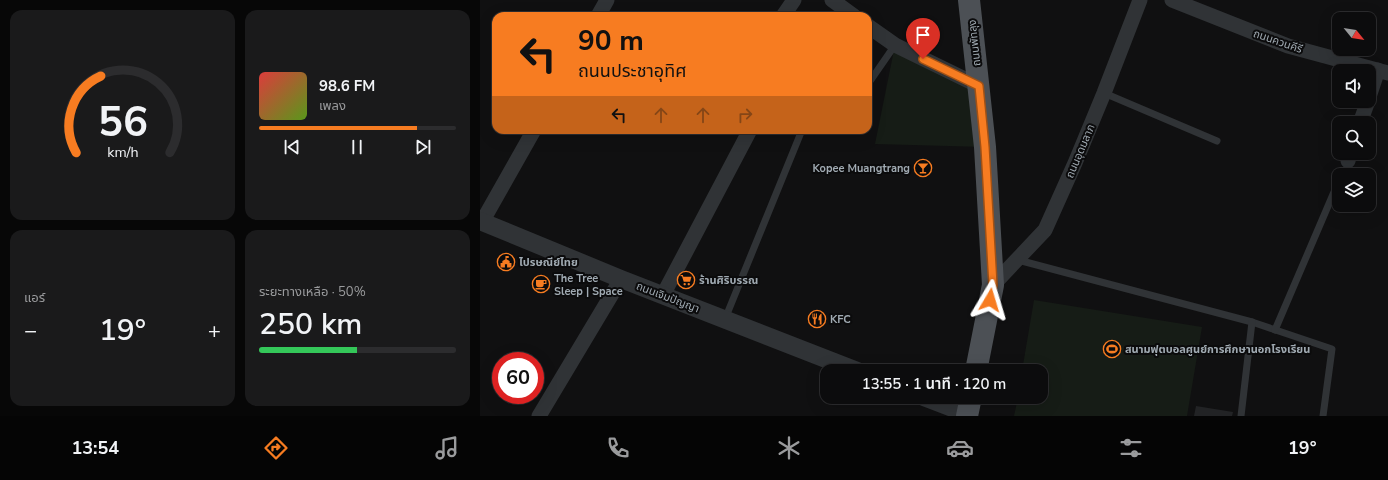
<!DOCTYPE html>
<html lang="th">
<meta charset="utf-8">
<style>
body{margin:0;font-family:"Nunito Sans","Noto Sans Thai",sans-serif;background:#1a1a1b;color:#f1f3f6;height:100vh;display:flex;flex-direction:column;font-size:15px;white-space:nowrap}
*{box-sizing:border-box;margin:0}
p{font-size:13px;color:#9a9b9d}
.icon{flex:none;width:22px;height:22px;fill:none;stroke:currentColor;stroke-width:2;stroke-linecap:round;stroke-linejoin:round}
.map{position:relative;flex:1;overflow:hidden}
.panel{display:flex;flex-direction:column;gap:10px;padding:10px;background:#070707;width:480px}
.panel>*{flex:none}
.guide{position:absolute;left:12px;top:12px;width:380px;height:122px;border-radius:12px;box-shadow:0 4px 16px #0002,0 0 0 1px #2c2c2e;background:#f77c21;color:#111;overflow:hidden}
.needle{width:26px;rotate:120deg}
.controls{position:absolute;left:852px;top:12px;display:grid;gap:8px}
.controls a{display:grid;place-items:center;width:44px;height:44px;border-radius:8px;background:#0c0c0d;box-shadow:0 4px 16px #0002,0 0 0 1px #2c2c2e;font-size:20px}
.speed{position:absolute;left:12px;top:352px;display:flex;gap:8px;font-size:20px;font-weight:700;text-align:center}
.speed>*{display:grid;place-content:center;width:52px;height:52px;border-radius:50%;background:#0c0c0d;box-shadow:0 4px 16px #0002,0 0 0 1px #2c2c2e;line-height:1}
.speed .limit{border:6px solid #d22;background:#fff;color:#111}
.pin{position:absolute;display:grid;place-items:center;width:34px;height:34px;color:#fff;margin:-41px -17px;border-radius:50% 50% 50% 0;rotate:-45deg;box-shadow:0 0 4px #0007}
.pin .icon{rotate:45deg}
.me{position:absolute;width:44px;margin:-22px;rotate:7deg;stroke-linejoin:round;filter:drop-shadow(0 0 3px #0008)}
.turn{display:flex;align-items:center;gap:14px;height:84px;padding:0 20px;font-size:18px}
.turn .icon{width:52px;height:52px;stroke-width:2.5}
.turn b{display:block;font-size:28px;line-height:34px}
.lanes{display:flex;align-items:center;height:38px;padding:0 20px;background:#0003;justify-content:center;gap:20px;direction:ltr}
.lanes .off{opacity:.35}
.big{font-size:30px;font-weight:600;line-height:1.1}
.panel .card{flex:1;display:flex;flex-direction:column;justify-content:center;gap:6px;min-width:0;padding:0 14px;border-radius:12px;background:#1a1a1b}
.panel .dial{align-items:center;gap:0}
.dial svg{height:104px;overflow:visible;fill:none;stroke:#2c2c2e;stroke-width:7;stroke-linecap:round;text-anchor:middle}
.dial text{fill:#f1f3f6;stroke:none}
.song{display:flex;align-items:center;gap:12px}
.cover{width:48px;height:48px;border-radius:6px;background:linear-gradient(135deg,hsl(0 70% 55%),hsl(90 70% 35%))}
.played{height:4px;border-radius:2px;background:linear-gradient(90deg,#f77c21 80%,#2c2c2e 80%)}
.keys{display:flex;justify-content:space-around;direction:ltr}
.heat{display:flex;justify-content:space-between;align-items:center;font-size:22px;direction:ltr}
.charge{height:6px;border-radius:3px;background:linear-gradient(90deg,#34c759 50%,#2c2c2e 0)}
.panel .tiles{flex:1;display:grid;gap:10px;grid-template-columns:repeat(2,1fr)}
.trip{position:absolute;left:340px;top:364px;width:228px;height:40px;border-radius:12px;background:#0c0c0d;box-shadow:0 4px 16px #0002,0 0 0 1px #2c2c2e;font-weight:600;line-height:40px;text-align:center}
.tab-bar{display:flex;height:64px;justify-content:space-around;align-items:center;background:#050505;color:#9a9b9d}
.tab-bar .icon{width:28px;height:28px}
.tab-bar .current{color:#f77c21}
.tab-bar b{font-size:18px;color:#f1f3f6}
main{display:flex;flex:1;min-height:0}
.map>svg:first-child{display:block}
.green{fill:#161c16}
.building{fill:#222325}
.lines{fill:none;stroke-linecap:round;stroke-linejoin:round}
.service{stroke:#303336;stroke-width:7}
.minor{stroke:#303336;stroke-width:15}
.tertiary{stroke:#303336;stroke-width:18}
.primary{stroke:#4c5055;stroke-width:22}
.route-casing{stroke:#a15115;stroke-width:10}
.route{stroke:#f77c21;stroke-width:7}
.labels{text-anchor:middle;stroke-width:4;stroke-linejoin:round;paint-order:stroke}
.street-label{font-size:11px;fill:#a0aab2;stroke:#0b0b0c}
.poi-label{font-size:11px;font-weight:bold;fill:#a0aab2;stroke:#0b0b0c;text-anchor:start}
</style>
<main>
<section class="panel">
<div class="tiles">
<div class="card dial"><svg viewBox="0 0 100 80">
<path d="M14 69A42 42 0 1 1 86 69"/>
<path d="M14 69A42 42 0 0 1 33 10" stroke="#f77c21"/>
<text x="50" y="56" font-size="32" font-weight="700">56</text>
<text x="50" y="72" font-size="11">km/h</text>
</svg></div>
<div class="card">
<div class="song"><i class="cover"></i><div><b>98.6 FM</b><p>เพลง</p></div></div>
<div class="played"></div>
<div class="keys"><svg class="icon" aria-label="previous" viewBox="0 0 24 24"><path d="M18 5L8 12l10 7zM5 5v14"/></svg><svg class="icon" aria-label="pause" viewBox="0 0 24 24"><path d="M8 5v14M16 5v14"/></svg><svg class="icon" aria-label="next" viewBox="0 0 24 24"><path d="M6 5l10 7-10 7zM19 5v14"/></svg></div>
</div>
<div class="card"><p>แอร์</p>
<div class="heat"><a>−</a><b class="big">19°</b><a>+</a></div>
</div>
<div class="card"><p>ระยะทางเหลือ · 50%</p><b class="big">250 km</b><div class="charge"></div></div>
</div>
</section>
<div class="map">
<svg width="908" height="416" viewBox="0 0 908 416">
<rect width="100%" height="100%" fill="#101011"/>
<g class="green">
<polygon points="415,45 499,86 505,147 395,144"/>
<polygon points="554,300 722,327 707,416 534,416 538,397 561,397 561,371 542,371"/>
</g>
<polygon class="building" points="716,406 753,412 752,416 714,416"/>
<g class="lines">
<g class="service">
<polyline points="388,84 415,45"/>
<polyline points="624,93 737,141"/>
<polyline points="538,260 772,322 852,349 843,416"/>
<polyline points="245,319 322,130"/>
<polyline points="795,330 854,192"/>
<polyline points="761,416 772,322"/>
</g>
<g class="minor">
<polyline points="352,0 374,16"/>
<polyline points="692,0 808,46 908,73"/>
<polyline points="118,16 127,0"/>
<polyline points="303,16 314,0"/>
<polyline points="388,26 415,45 499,86"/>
<polyline points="889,97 898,70"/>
<polyline points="880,123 888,101"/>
<polyline points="868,161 870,153"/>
<polyline points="2,222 54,130"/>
<polyline points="513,285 565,230 595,163 624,93 660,0"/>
<polyline points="183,295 270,130"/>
<polyline points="59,416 141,279"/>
</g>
<g class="tertiary">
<polyline points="0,221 141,279 377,371"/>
<polyline points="444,397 488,414"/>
</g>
<g class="primary">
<polyline points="489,0 505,147 513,285 496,371"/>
<polyline points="487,416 491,397"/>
</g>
</g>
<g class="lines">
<defs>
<polyline id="route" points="443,59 499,86 505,147 513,285 510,300"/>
</defs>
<use href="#route" class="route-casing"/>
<use href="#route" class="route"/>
</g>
<defs>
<symbol id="bar-ring" viewBox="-11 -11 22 22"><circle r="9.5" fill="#0b0b0c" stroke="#f77c21" stroke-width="1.5"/><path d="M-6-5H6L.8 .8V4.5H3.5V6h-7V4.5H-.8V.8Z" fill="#f77c21"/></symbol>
<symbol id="civic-ring" viewBox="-11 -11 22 22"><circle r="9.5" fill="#0b0b0c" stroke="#f77c21" stroke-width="1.5"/><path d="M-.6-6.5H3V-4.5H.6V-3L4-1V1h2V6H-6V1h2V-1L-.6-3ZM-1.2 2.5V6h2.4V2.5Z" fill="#f77c21"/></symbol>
<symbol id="supermarket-ring" viewBox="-11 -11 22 22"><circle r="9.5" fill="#0b0b0c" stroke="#f77c21" stroke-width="1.5"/><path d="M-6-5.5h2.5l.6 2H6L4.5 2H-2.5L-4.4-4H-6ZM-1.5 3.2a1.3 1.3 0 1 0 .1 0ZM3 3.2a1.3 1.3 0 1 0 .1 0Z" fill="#f77c21"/></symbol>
<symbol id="cafe-ring" viewBox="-11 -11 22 22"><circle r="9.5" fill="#0b0b0c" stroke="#f77c21" stroke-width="1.5"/><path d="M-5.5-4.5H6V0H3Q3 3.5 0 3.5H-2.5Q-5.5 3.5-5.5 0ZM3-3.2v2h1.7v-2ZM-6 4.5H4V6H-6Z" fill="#f77c21"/></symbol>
<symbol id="restaurant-ring" viewBox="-11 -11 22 22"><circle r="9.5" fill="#0b0b0c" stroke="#f77c21" stroke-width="1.5"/><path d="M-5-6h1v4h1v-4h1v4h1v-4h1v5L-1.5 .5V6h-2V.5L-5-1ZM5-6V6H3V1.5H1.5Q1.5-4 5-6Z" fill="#f77c21"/></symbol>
<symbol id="stadium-ring" viewBox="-11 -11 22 22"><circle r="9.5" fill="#0b0b0c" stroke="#f77c21" stroke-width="1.5"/><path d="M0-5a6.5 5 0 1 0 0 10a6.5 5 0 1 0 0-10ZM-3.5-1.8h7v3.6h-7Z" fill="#f77c21"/></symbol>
</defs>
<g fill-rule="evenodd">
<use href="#bar-ring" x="433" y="158" width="20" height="20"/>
<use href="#civic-ring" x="16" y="252" width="20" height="20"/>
<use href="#supermarket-ring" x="196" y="270" width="20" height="20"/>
<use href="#cafe-ring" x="51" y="274" width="20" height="20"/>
<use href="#restaurant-ring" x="327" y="309" width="20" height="20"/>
<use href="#stadium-ring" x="622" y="339" width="20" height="20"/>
</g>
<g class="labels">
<g class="street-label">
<text transform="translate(798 41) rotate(19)" y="4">ถนนควนคีรี</text>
<text transform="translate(494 43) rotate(-96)" y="4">ถนนพัทลุง</text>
<text transform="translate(600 151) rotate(-67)" y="4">ถนนอุดมลาภ</text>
<text transform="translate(188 297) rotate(21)" y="4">ถนนเจิมปัญญา</text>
</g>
<g class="poi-label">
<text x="430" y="172" text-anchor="end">Kopee Muangtrang</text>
<text x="39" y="266">ไปรษณีย์ไทย</text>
<text x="74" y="282">The Tree<tspan x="74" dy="13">Sleep | Space</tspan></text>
<text x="219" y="284">ร้านศิริบรรณ</text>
<text x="350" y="323">KFC</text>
<text x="645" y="353">สนามฟุตบอลศูนย์การศึกษานอกโรงเรียน</text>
</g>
</g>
</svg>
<div class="controls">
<a><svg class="needle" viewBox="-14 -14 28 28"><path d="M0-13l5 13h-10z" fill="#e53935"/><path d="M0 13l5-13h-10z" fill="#9a9b9d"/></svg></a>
<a><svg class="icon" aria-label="sound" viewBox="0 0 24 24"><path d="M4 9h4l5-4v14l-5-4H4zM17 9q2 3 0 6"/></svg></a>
<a><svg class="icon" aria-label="search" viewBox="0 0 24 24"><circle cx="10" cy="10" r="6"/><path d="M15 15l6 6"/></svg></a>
<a><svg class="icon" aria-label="layers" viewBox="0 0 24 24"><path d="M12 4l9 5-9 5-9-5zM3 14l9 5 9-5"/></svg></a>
</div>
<div class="speed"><div class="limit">60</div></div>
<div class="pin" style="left:443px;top:59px;background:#d93025"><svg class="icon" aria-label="arrive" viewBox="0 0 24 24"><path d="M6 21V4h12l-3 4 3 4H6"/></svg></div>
<svg class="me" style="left:510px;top:300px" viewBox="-20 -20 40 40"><path d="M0-17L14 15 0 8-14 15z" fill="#f77c21" stroke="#fff" stroke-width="4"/></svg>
<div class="trip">13:55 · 1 นาที · 120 m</div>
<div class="guide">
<div class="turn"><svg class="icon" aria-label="left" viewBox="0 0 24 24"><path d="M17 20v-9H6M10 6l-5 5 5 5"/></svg><div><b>90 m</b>ถนนประชาอุทิศ</div></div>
<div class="lanes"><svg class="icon" aria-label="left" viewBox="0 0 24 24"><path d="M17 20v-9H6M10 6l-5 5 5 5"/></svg><svg class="icon off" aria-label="ahead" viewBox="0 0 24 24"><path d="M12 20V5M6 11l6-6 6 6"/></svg><svg class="icon off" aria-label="ahead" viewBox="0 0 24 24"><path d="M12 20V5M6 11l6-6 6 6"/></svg><svg class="icon off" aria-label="right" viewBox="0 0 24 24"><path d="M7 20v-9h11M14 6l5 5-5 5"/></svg></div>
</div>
</div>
</main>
<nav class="tab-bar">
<b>13:54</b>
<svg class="icon current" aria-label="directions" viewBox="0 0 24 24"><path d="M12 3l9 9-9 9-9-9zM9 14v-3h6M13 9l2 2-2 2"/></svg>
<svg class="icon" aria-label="music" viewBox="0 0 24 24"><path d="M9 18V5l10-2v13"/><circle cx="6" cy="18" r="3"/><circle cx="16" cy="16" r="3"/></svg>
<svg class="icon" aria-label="phone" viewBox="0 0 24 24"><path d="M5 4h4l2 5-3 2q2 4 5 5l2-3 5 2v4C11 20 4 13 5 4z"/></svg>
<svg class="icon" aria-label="climate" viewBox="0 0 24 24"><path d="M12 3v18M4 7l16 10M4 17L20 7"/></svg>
<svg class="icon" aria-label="car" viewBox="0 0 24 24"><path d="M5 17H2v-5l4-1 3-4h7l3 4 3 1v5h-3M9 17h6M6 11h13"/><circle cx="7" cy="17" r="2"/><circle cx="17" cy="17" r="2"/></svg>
<svg class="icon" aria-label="filters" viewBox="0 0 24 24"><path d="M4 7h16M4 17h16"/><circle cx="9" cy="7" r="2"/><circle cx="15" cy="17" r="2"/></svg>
<b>19°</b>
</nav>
